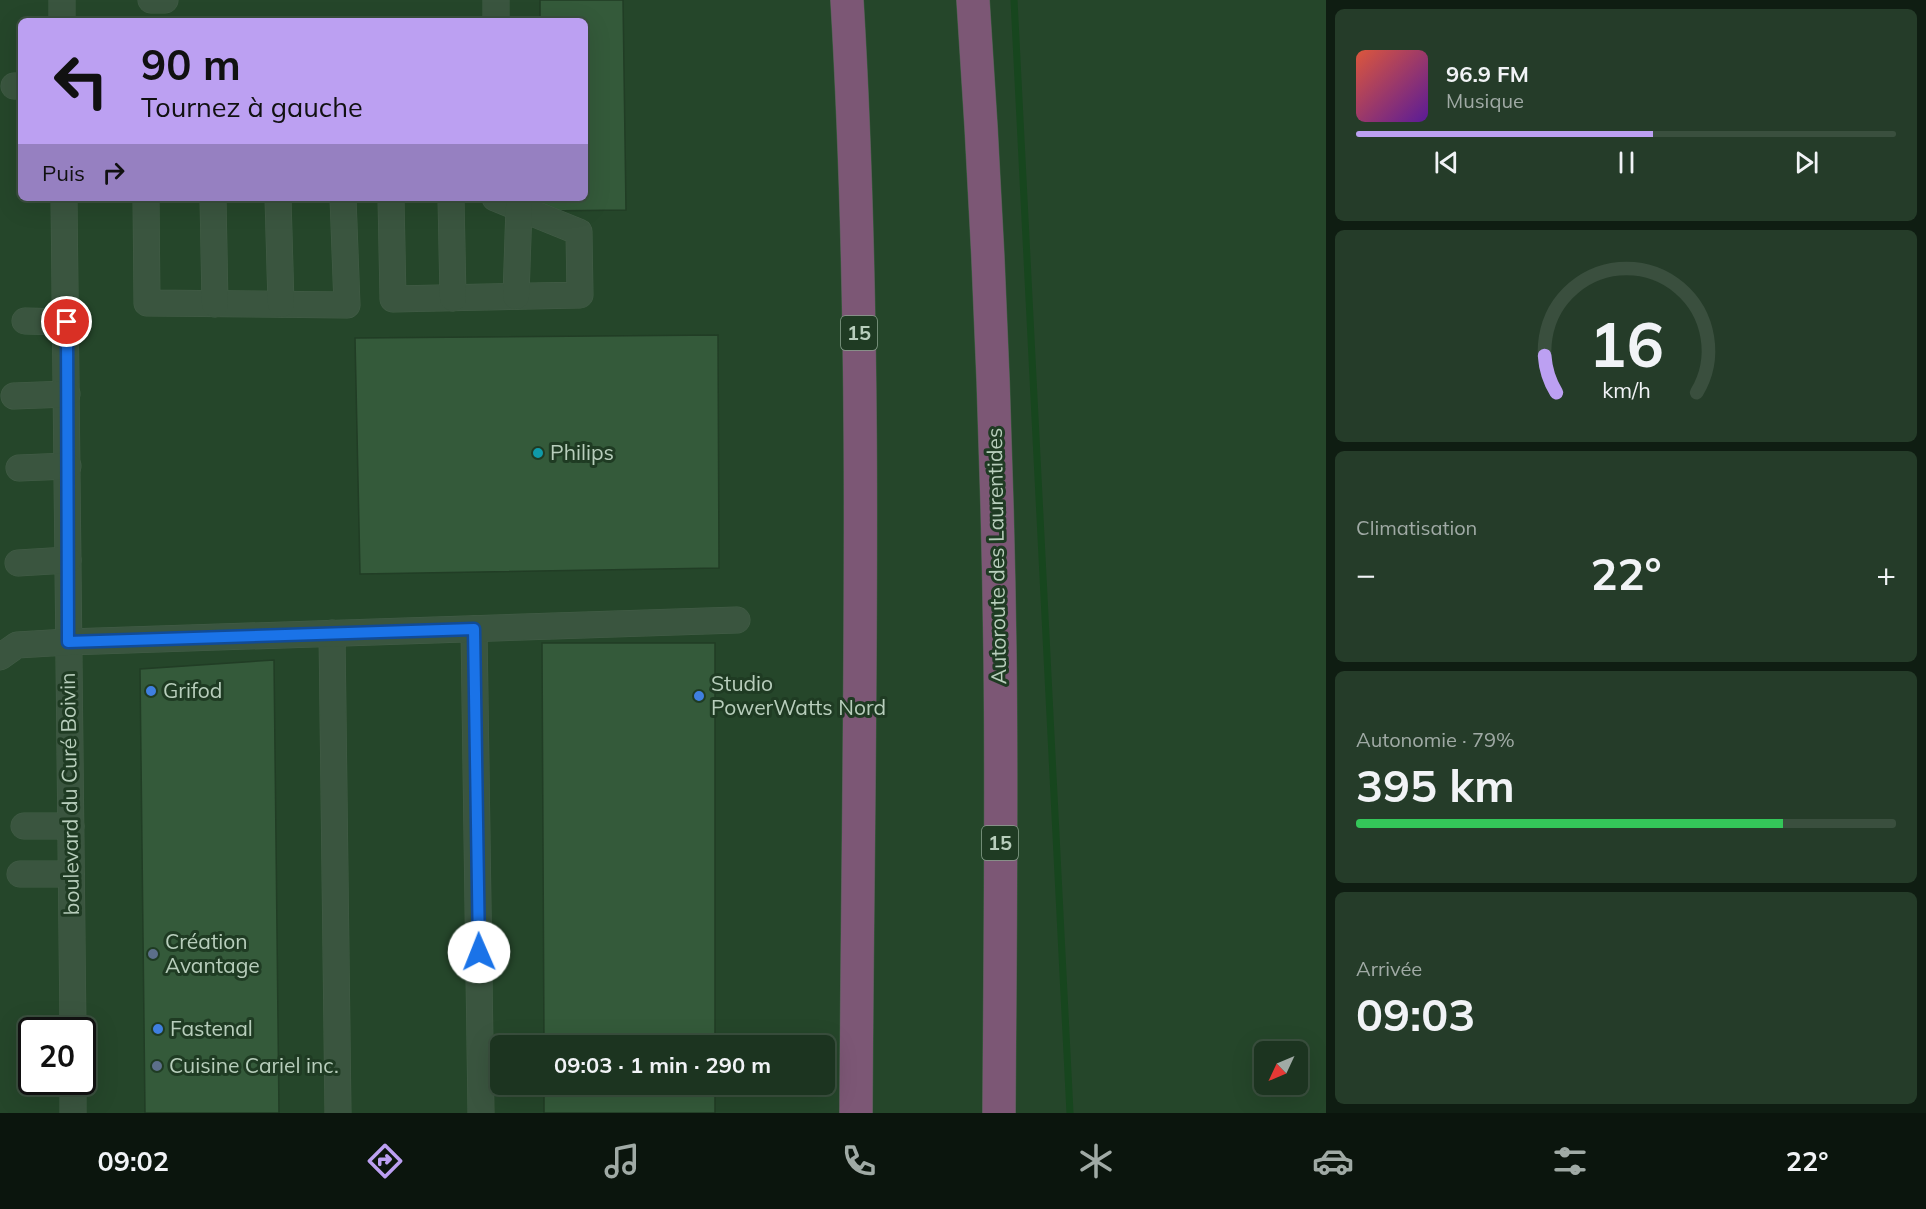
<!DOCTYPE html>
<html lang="fr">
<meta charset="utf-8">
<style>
body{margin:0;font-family:Mulish,sans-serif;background:#253c29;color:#f1f3f6;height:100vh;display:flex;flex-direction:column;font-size:22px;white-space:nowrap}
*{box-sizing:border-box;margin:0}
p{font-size:20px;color:#a0aaa5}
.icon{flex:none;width:33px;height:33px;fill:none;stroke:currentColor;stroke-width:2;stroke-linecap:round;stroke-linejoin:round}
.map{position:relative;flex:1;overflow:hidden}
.drawer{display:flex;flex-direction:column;gap:9px;padding:9px;background:#0f1d12;width:600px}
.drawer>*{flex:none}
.guide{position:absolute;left:18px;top:18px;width:570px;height:183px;border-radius:9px;box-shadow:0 6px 24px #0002,0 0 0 2px #3a4f3e;background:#bca0f2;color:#111;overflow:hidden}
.needle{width:39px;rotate:226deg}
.fabs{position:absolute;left:1254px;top:1041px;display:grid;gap:12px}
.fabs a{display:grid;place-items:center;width:54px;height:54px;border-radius:9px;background:#1c3420;box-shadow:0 6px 24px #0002,0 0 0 2px #3a4f3e;font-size:30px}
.speed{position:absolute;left:18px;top:1017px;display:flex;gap:12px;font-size:30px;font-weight:700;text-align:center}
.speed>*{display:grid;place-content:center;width:78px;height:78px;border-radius:50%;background:#1c3420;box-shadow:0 6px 24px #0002,0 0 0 2px #3a4f3e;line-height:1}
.speed .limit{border:3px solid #111;border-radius:9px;background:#fff;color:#111}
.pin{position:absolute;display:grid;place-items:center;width:51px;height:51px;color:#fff;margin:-26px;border:3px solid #fff;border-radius:50%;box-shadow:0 2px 6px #0007}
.me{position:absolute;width:66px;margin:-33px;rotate:359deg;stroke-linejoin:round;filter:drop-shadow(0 0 4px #0008)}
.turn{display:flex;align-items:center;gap:21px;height:126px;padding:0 24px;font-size:27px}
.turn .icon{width:78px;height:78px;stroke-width:2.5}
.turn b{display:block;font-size:42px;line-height:51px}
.then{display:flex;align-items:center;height:57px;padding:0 24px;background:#0003;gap:12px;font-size:22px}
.big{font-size:45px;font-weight:700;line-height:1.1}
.drawer .card{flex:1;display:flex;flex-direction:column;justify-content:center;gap:9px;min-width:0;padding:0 21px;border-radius:9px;background:#253c29}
.drawer .dial{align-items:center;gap:0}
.dial svg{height:156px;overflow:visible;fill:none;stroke:#3a4f3e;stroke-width:7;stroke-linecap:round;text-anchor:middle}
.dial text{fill:#f1f3f6;stroke:none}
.song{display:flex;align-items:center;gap:18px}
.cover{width:72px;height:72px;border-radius:9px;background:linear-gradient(135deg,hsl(10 70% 55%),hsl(270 70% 35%))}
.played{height:6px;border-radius:3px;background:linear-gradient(90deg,#bca0f2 55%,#3a4f3e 55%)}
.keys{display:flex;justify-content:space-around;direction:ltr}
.heat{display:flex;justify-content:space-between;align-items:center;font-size:33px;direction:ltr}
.charge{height:9px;border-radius:4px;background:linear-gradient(90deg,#34c759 79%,#3a4f3e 0)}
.trip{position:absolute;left:490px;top:1035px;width:345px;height:60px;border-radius:9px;background:#1c3420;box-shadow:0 6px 24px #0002,0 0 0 2px #3a4f3e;font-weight:700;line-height:60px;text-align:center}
.dock{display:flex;height:96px;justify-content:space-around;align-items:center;background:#0b150d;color:#a0aaa5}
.dock .icon{width:42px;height:42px}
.dock .on{color:#bca0f2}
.dock b{font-size:27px;color:#f1f3f6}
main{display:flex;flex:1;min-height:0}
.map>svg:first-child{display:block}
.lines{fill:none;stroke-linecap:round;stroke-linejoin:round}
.stream{stroke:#17461e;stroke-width:7}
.building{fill:#345a3a;stroke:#213d25;stroke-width:1.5}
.minor-casing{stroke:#445e48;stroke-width:27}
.highway-casing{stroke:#456049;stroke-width:34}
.minor{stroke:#3a553f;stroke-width:26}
.highway{stroke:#7c5775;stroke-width:33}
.route-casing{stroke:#114b97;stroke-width:15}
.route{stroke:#1a73e8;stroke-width:10}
.culture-dot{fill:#0f9aa8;stroke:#1f3b23;stroke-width:2}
.shop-dot{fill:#3f7fe0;stroke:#1f3b23;stroke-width:2}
.service-dot{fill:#5c6f8a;stroke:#1f3b23;stroke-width:2}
.labels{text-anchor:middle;stroke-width:6;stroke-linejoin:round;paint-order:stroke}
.shield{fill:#1f3b23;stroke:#8aa28e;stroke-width:1.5}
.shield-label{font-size:20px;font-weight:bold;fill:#b8cebc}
.poi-label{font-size:21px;fill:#b8cebc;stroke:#1f3b23;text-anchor:start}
.street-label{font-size:21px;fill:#b8cebc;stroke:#1f3b23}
</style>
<main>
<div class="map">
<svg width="1326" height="1113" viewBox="0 0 1326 1113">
<rect width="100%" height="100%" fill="#25462a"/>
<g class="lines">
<polyline class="stream" points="1014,0 1070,1113"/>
</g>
<g class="building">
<polygon points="540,0 623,0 626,210 543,211 543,198 585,198 585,21 540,21"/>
<polygon points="718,335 719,568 360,574 355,338"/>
<polygon points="542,643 715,643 715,1046 544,1046"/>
<polygon points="274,660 279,1113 145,1113 140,669"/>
<rect x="544" y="1084" width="171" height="29"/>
</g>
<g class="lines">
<defs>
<g id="minor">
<polyline points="62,0 62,21"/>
<polyline points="151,0 165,0"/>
<polyline points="496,21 496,0"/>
<polyline points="14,86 21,86"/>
<polyline points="64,198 73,1030"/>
<polyline points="146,198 147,303 347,305 343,198"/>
<polyline points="213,198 215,304"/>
<polyline points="278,198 281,304"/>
<polyline points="391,198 393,299 580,295 579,232 495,198"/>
<polyline points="451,198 453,298"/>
<polyline points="516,296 519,207"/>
<polyline points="25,321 67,322"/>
<polyline points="14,396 67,394"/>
<polyline points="19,468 68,466"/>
<polyline points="18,563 68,560"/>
<polyline points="474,629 481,1113"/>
<polyline points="332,633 338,1113"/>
<polyline points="0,657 17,645 68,642 737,620"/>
<polyline points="24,826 71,826"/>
<polyline points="20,874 71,874"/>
<polyline points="73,1082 73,1113"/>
</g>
<g id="highway">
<path d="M847 0C869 371 858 742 856 1113"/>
<path d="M973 0C988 218 997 436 1000 654 1002 807 1000 960 999 1113"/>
</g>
</defs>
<use href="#minor" class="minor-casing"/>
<use href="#highway" class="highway-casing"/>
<use href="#minor" class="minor"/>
<use href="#highway" class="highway"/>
</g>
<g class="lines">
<defs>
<polyline id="route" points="67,322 68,642 474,629 479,952"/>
</defs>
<use href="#route" class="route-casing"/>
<use href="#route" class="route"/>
</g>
<circle class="culture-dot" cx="538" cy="453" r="6"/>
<g class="shop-dot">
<circle cx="151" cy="691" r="6"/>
<circle cx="699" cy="696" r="6"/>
<circle cx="158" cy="1029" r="6"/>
</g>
<g class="service-dot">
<circle cx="153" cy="954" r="6"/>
<circle cx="157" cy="1066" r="6"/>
</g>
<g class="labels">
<g class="shield">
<rect x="841" y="316" width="36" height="34" rx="4.5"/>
<rect x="982" y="826" width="36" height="34" rx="4.5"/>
</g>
<g class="shield-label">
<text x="859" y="340">15</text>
<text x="1000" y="850">15</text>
</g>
<g class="poi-label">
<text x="550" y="460">Philips</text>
<text x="711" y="691">Studio<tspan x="711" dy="24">PowerWatts Nord</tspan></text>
<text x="163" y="698">Grifod</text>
<text x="165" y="949">Création<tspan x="165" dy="24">Avantage</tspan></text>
<text x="170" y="1036">Fastenal</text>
<text x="169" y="1073">Cuisine Cariel inc.</text>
</g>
<g class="street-label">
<text transform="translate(997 556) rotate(-91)" y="7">Autoroute des Laurentides</text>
<text transform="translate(70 794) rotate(-91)" y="7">boulevard du Curé Boivin</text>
</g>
</g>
</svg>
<div class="fabs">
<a><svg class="needle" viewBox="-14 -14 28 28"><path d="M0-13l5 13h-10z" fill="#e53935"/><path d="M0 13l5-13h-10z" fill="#a0aaa5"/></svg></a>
</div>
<div class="speed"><div class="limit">20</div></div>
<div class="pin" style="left:67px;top:322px;background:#d93025"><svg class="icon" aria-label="arrive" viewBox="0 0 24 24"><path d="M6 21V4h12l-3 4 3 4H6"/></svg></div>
<svg class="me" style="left:479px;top:952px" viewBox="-20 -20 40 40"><circle r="19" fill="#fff"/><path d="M0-13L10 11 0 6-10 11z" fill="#1a73e8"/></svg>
<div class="trip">09:03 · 1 min · 290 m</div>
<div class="guide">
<div class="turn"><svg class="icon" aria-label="left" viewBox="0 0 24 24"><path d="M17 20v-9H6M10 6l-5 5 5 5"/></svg><div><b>90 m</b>Tournez à gauche</div></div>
<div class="then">Puis<svg class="icon" aria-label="right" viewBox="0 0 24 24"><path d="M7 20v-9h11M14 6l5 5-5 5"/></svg></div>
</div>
</div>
<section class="drawer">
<div class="card">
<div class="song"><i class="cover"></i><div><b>96.9 FM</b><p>Musique</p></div></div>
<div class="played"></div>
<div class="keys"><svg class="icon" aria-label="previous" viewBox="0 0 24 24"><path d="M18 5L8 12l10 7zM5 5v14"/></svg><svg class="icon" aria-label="pause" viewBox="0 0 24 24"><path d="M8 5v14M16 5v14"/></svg><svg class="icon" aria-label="next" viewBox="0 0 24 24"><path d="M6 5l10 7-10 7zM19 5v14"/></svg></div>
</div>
<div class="card dial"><svg viewBox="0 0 100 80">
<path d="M14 69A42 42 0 1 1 86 69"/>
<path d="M14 69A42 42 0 0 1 8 50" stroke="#bca0f2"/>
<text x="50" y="56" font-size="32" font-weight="700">16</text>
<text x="50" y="72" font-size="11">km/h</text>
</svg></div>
<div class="card"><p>Climatisation</p>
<div class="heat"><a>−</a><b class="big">22°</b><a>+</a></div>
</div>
<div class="card"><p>Autonomie · 79%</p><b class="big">395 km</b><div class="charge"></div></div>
<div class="card"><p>Arrivée</p><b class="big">09:03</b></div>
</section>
</main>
<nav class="dock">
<b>09:02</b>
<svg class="icon on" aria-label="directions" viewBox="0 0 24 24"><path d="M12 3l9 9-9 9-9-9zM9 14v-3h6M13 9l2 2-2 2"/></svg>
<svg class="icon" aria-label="music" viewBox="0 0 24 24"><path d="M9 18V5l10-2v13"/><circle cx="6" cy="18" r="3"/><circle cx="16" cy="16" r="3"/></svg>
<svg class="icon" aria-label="phone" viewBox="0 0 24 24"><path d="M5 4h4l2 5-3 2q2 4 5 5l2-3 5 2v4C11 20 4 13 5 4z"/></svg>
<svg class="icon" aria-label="climate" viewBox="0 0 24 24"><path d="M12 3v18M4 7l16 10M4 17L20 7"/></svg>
<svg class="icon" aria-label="car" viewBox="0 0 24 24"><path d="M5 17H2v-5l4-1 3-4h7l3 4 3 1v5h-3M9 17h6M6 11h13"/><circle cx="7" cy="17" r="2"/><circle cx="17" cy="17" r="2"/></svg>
<svg class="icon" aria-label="filters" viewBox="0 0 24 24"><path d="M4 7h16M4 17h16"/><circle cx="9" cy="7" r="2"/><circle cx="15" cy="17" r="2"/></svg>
<b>22°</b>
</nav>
